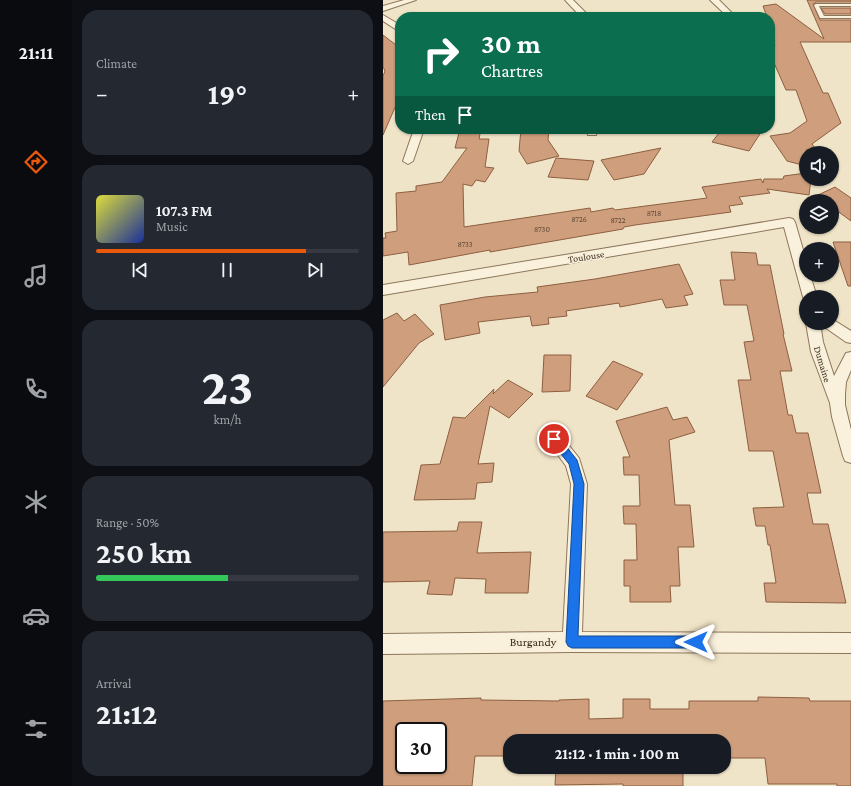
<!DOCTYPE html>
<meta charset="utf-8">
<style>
body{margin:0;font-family:"Crimson Pro",serif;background:#242831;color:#f1f3f6;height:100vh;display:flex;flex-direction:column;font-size:15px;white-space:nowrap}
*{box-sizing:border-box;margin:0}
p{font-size:13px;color:#9ea1a6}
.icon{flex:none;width:22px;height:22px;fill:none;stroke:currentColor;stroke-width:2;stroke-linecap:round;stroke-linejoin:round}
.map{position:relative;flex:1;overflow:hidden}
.panel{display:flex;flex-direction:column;gap:10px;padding:10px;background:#0d0f14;width:311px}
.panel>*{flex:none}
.top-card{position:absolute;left:12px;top:12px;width:380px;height:122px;border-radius:16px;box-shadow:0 1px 3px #0004;background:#0b6e4f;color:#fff;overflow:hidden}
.controls{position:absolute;left:416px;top:146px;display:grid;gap:8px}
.controls a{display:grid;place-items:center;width:40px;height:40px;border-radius:50%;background:#171b24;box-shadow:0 1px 3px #0004;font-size:20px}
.speed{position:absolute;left:12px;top:722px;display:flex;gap:8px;font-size:20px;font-weight:700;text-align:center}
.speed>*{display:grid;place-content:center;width:52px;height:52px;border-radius:50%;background:#171b24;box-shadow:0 1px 3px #0004;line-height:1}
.speed .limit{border:2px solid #111;border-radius:6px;background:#fff;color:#111}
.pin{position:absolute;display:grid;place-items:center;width:34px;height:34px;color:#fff;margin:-17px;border:2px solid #fff;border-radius:50%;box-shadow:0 1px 4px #0007}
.me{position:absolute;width:44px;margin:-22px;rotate:270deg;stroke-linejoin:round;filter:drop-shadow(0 0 3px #0008)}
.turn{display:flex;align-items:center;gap:14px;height:84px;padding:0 20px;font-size:18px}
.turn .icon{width:52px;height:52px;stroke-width:2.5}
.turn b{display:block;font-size:28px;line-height:34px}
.then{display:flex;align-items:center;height:38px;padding:0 20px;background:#0003;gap:8px;font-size:15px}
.big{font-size:30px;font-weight:700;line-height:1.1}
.panel .tile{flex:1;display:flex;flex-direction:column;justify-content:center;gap:6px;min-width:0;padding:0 14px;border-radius:16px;background:#242831}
.panel .dial{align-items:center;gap:0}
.dial b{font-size:52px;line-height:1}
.song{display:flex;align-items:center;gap:12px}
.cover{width:48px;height:48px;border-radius:6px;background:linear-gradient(135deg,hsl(60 70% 55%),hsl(230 70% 35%))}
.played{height:4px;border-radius:2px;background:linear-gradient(90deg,#ea580c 80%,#363941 80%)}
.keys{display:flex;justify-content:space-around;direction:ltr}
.heat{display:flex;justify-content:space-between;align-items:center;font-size:22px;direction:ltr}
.charge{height:6px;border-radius:3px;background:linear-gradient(90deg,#34c759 50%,#363941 0)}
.trip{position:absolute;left:120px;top:734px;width:228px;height:40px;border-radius:16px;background:#171b24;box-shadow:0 1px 3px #0004;font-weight:700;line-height:40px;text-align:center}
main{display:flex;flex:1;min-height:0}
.tabs{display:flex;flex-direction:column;width:72px;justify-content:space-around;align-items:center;background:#090b0e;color:#9ea1a6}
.tabs .icon{width:28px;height:28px}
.tabs .on{color:#ea580c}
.tabs b{font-size:18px;color:#f1f3f6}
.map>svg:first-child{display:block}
.building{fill:#cf9f7d;stroke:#8d5f41;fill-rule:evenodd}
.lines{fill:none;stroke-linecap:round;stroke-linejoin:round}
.service-casing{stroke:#8d765c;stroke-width:2}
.minor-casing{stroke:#8d765c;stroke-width:2}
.service{fill:#faf1dc;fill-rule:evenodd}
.minor{fill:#faf1dc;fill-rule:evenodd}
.route{fill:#1a73e8;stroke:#114b97}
.labels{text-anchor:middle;stroke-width:3.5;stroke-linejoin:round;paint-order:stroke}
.number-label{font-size:8px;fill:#624a37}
.street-label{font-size:10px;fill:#3d2e20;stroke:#f7eed8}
.near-street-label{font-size:12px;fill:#3d2e20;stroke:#f7eed8}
</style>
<main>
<nav class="tabs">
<b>21:11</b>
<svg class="icon on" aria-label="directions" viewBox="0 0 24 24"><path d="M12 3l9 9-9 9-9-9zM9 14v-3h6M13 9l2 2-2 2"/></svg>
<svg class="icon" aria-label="music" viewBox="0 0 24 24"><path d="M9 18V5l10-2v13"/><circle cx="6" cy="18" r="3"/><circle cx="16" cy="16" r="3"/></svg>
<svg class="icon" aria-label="phone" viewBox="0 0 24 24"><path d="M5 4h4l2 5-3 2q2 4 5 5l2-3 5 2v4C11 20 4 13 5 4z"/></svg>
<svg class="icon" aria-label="climate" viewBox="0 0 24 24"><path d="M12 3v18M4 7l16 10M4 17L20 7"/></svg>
<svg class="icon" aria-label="car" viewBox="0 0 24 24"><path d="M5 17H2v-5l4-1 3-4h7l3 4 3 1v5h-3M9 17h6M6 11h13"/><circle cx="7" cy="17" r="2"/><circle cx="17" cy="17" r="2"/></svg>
<svg class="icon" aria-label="filters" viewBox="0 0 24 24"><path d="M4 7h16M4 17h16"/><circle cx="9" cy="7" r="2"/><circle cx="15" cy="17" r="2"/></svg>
</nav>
<section class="panel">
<div class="tile"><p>Climate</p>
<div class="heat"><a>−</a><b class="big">19°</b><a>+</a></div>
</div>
<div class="tile">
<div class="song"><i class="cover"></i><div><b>107.3 FM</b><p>Music</p></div></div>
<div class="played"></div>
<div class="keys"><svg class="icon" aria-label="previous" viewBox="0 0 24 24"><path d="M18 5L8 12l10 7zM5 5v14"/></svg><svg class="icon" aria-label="pause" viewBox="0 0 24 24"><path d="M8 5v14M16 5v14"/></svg><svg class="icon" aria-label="next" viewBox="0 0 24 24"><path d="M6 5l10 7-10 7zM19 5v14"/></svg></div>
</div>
<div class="tile dial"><b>23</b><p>km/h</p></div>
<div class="tile"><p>Range · 50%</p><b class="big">250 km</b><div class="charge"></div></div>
<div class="tile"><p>Arrival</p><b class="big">21:12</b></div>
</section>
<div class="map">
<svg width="468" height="786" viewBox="0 0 468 786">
<rect width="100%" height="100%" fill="#f0e4c8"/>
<g class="building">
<polygon points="424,0 468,0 468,2 433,2 430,4 437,20 468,20 468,42 417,42 440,93 445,93 458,123 429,144 433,149 423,150 423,166 404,161 387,136 407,133 424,121 413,90 403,90 387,54 387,46 392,46 387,33 387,17 384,17 380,6 393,4 441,39"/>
<polygon points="438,8 468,8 468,14 442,14"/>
<polygon points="0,35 13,45 17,37 17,96 0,135 0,76 2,71 0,67"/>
<polygon points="77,129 98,129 96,139 106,139 102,167 111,168 102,182 93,180 89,186 80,184 81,227 207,208 208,212 230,208 232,210 324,198 319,187 378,179 380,183 381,179 400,179 401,176 423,173 423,179 428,179 426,195 384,189 387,193 356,197 360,204 346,206 348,212 252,225 241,227 240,229 107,252 107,250 26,265 25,252 0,256 0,238 3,238 2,233 14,231 13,193 33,191 33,186 59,182 84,148 72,148"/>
<polygon points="138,129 166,129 165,140 176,156 144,164 136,151"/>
<polygon points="339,129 380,129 366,151 329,142"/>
<polygon points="278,148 261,174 231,180 218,160"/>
<polygon points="173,158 211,161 205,180 165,177"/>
<polygon points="452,187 468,198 468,221 449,207 449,201 440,201 433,196"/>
<polygon points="450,242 468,242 468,286 465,286"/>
<polygon points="348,252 373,253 375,265 387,265 401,334 400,334 409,371 397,371 405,415 409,415 413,433 425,433 438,493 424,493 430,524 445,524 463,603 383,602 381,583 393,583 387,545 385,545 382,526 373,526 370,508 401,507 390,451 366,451 355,380 368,380 361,342 371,341 364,305 341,305 337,280 352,280"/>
<polygon points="296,264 310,294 301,296 305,305 283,308 279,299 237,307 236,303 183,311 184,316 165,318 166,324 149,326 147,316 95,322 97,333 62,340 57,305 102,297 155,292 154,287 212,279"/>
<polygon points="14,313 21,321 32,314 51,334 36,343 0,387 0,320"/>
<polygon points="161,355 188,355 187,391 159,392"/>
<polygon points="230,361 260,374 234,410 203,396"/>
<polygon points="125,380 150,394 126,418 107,406 95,464 111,463 109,482 94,483 92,499 31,500 38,465 57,464 70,417 82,418 111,389 110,394"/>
<polygon points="284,407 290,420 304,417 312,432 286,440 292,505 307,505 311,547 295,547 297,586 287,586 288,602 247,602 247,586 241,586 241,560 254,560 253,524 241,524 240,506 257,506 256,475 241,475 240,457 247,457 233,421"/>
<polygon points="76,522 99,522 94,553 148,552 145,593 102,593 103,579 72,578 69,595 44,594 47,581 0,582 0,532 74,531"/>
<path d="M375 697 426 698 427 701H468V786H454V784H385L382 758H341V741H127V756H92L89 786H0V701L98 698V700L176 701V700L206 699V719L240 718V699H267V709H306V701H375ZM21 731H55V765H17Z"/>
<polygon points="173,767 300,767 300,786 240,786 240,784 172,785"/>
</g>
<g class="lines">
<defs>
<polygon id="service" points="433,4 468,4 468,6 436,6 441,16 468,16 468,18 437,18 431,5"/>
<g id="minor">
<polygon points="21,0 33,0 0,11 0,6"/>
<polygon points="182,0 190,0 207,17 198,17"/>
<polygon points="327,0 336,0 353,17 345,17"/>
<polygon points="0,15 17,25 17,32 0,21"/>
<polygon points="31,129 41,129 30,161 25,164 20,161"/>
<polygon points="204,129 214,129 213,135 205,135"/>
<polygon points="406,218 410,219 412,222 423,260 423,275 427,275 434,297 423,297 423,300 420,297 401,227 0,295 0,285"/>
<polygon points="449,319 468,331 468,343 463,342 440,326 438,323 449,323"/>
<polygon points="423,323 437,323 440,342 451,376 463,353 468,352 468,370 463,382 462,394 462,405 468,430 468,463 462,461 460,456 449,417 447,403 428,352"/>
<polygon points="171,432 177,434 196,458 204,484 199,632 468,633 468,653 189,652 0,654 0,634 180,632 188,484 183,466 163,439 165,434"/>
</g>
</defs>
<use href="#service" class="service-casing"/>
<use href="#minor" class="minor-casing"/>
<use href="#service" class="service"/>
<use href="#minor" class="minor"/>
</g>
<polygon class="route" points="171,435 175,436 194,460 201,484 195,636 313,636 317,638 319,642 317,647 313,648 189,648 185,646 183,642 191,484 186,464 166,439 168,436"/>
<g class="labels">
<g class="number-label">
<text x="271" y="216">8718</text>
<text x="196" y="222">8726</text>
<text x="235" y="223">8722</text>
<text x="159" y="232">8730</text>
<text x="82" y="247">8733</text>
</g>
<g class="street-label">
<text transform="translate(203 256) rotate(-9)" y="4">Toulouse</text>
<text transform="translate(440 364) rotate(73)" y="4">Dumaine</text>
</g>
<g class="near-street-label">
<text x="150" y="646">Burgandy</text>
</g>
</g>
</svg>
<div class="controls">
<a><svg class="icon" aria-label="sound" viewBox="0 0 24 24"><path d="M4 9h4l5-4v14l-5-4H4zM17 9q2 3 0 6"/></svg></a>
<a><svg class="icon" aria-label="layers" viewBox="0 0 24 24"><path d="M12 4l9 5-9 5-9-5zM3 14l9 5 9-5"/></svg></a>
<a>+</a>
<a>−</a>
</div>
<div class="speed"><div class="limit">30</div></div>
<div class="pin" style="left:171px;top:439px;background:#d93025"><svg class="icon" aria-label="arrive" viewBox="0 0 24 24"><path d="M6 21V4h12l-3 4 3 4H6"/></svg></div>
<svg class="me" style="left:313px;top:642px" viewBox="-20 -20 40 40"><path d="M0-17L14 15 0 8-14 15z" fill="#1a73e8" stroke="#fff" stroke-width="4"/></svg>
<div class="trip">21:12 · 1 min · 100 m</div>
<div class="top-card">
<div class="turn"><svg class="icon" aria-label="right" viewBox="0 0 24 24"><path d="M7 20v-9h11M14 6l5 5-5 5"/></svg><div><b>30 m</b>Chartres</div></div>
<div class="then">Then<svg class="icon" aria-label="arrive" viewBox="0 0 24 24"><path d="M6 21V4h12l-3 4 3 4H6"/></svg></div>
</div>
</div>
</main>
